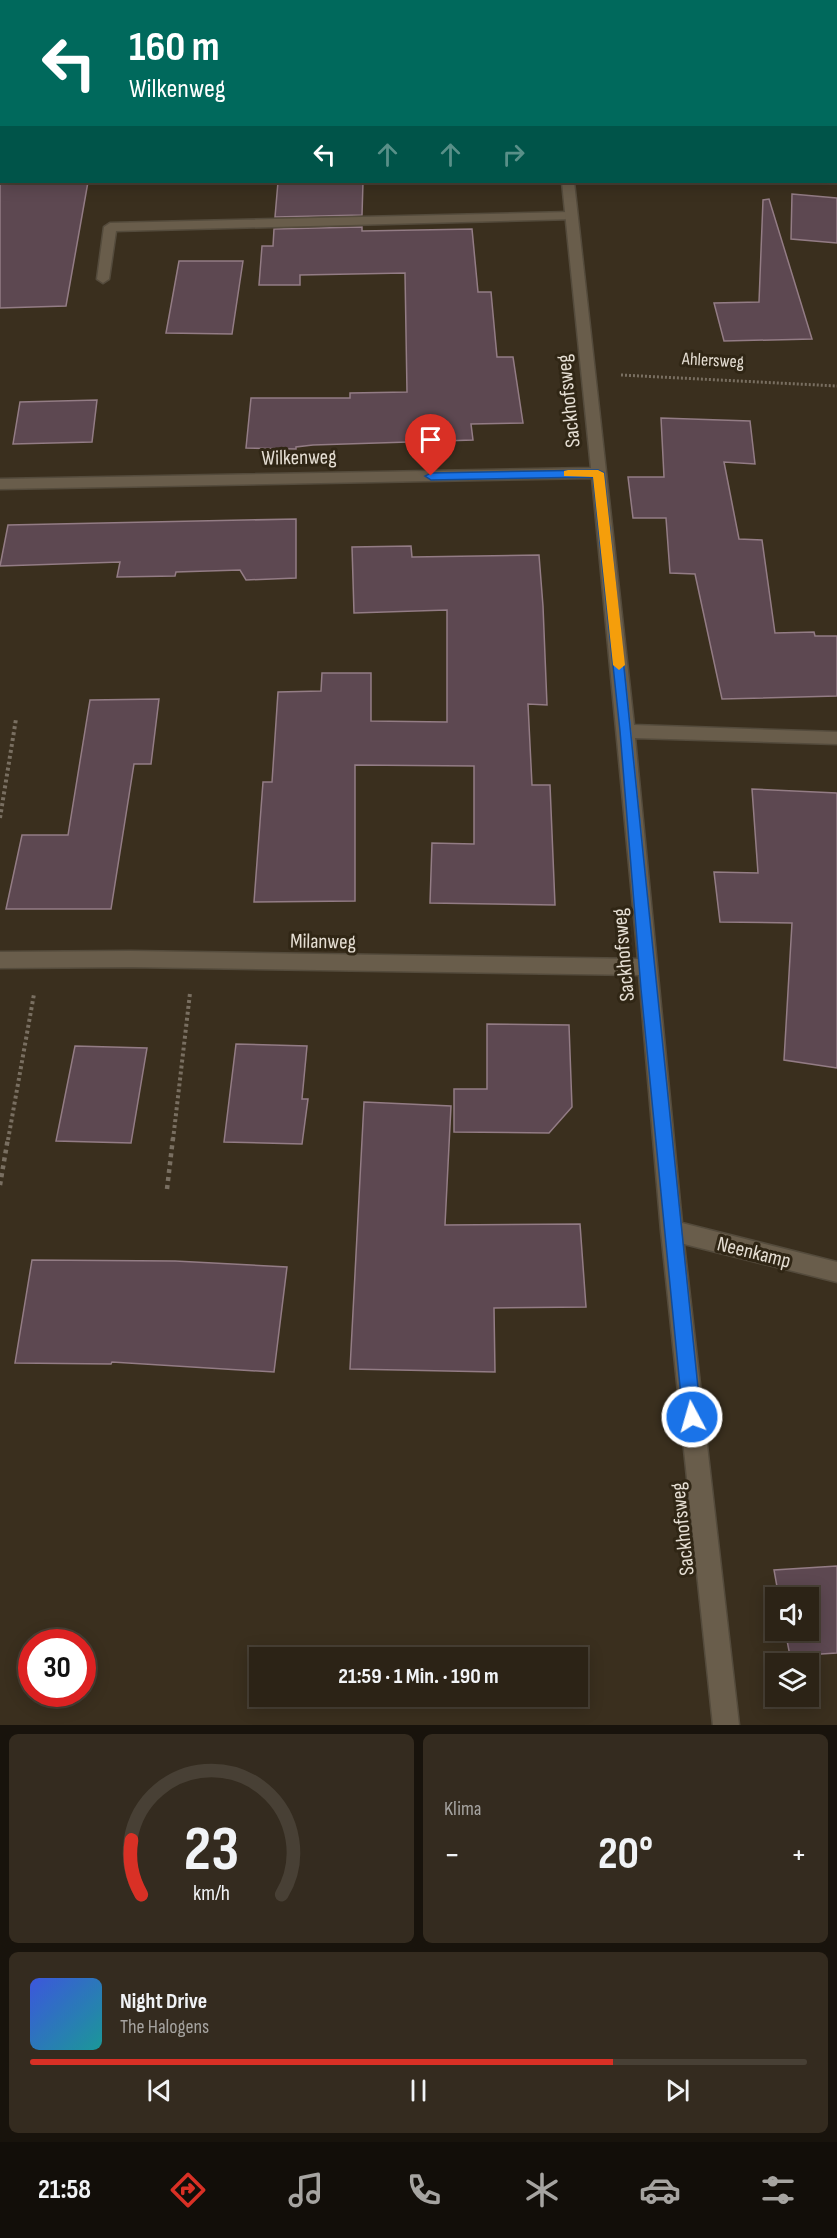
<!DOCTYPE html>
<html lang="de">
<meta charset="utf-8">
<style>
body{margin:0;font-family:"Sofia Sans Condensed",sans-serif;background:#342b1f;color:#f1f3f6;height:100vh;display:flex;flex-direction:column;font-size:22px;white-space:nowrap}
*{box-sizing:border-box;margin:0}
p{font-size:20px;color:#a6a4a1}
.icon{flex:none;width:33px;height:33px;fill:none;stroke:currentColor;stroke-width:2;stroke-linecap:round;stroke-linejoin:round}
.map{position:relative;height:1725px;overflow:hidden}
.details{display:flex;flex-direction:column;gap:9px;padding:9px;background:#18130c;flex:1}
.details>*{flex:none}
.banner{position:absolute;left:0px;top:0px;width:837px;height:183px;box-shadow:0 3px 15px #0003,0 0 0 2px #484035;background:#00695c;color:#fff;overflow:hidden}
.tools{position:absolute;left:765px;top:1587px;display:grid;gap:12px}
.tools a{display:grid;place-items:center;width:54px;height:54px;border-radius:0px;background:#2c2316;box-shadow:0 3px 15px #0003,0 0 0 2px #484035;font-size:30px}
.speed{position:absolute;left:18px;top:1629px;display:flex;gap:12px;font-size:30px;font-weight:700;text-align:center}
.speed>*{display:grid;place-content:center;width:78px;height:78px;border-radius:50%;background:#2c2316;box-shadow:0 3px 15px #0003,0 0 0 2px #484035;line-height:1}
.speed .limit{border:9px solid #d22;background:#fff;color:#111}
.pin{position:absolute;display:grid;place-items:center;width:51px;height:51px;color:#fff;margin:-62px -26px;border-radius:50% 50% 50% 0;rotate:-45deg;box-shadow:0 0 6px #0007}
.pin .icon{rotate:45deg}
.me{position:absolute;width:66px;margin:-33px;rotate:354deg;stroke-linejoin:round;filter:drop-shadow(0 0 4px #0008)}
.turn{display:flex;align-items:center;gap:21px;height:126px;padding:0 30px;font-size:27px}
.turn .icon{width:78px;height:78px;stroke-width:2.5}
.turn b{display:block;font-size:42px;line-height:51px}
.lanes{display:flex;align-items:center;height:57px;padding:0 30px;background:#0003;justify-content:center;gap:30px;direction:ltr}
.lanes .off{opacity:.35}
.big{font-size:45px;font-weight:700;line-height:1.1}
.details .tile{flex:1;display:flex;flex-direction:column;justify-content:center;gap:9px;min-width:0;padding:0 21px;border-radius:9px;background:#342b1f}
.details .dial{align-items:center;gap:0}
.dial svg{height:156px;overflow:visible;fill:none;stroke:#484035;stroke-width:7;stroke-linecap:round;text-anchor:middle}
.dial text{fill:#f1f3f6;stroke:none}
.song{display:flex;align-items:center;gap:18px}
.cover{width:72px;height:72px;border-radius:9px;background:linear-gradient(135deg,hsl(230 70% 55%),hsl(180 70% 35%))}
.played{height:6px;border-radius:3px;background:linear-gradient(90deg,#d93025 75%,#484035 75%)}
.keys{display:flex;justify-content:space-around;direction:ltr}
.heat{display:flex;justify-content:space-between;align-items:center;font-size:33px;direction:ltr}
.details .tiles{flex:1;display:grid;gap:9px;grid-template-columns:1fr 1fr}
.tile:last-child{grid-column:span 2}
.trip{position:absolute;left:249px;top:1647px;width:339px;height:60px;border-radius:0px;background:#2c2316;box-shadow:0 3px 15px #0003,0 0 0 2px #484035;font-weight:700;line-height:60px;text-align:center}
.tabs{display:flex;height:96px;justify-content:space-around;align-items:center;background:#120e09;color:#a6a4a1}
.tabs .icon{width:42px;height:42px}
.tabs .active{color:#d93025}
.tabs b{font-size:27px;color:#f1f3f6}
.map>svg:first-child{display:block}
.forest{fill:#5e6705}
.building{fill:#5d4851;stroke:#937c85;stroke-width:1.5}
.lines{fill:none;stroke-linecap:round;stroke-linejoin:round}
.lane-casing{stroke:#544b3c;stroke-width:3}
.street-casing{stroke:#544b3c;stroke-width:3}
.path-far3{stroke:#796f61;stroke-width:2;stroke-dasharray:2 2;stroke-linecap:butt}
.path-far2{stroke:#796f61;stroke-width:3;stroke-dasharray:2 2;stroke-linecap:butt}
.path-far1{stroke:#796f61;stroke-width:4;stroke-dasharray:3 3;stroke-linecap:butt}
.path{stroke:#796f61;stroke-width:4.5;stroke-dasharray:4 4;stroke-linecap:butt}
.lane{fill:#695d4b;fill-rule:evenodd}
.street{fill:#695d4b;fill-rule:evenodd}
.route{fill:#1a73e8;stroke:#114b97;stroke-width:1.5}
.slow{fill:#f59e0b}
.labels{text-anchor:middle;stroke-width:6;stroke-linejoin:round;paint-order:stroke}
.far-street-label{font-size:18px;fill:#e5ded3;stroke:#302615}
.street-label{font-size:21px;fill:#e5ded3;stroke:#302615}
</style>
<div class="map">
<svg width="837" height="1725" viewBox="0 0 837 1725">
<rect width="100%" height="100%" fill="#3a2f1e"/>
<polygon class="forest" points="609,0 837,0 837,27 836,2"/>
<g class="building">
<polygon points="0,182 88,182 66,306 0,308"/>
<polygon points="278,182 363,182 362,215 275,217"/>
<polygon points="792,194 837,198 837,243 791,239"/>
<polygon points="769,199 812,339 724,341 714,303 759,302 763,200"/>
<polygon points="362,227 362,231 472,229 478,292 491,292 497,357 513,357 523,423 471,424 473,440 313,445 296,447 296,449 246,448 251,398 350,398 350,393 407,392 405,273 300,275 300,285 259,285 262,246 273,246 274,229"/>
<polygon points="179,261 243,261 232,334 166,333"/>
<polygon points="97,400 92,442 13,444 20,402"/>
<polygon points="661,418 750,421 755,464 724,462 739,539 762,540 775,633 814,632 815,636 837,636 837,696 722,699 695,574 670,573 666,518 633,518 628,477 664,477"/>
<polygon points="296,519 296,578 246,580 240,570 176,572 175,576 117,577 120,562 0,566 8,525"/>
<polygon points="411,546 412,557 539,555 543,606 547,705 528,704 532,785 550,785 555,905 430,903 432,843 474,844 474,766 355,765 355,901 254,902 263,782 272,782 278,692 321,691 322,673 371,673 371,721 447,722 447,610 354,613 352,547"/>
<polygon points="159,699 151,764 134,764 111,909 6,909 22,835 68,835 90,700"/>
<polygon points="752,789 837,793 837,1068 784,1060 792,923 720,922 714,872 758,873"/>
<polygon points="487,1024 569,1025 572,1107 549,1133 454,1132 454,1089 487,1089"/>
<polygon points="236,1044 307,1046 302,1099 308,1099 302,1144 224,1142"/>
<polygon points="75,1046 147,1048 131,1143 56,1141"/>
<polygon points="364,1102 451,1106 445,1225 580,1224 586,1307 494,1308 495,1372 350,1369"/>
<polygon points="32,1260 175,1261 287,1267 274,1372 112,1362 111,1364 15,1363"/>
<polygon points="837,1566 837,1653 790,1656 785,1630 808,1630 808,1598 779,1598 774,1570"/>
</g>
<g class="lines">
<defs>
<g id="lane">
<rect x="234" y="0" width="10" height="2"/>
<polygon points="570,212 574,213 576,216 574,219 116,231 109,279 103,283 97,279 104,227 110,223"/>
</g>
<g id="street">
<polygon points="299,0 338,0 339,2 300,2"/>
<rect x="836" y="24" width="1" height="6"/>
<polygon points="562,182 574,182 634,725 837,732 837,744 635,738 682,1223 837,1262 837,1282 684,1244 739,1725 713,1725 661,1231 639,975 131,967 0,968 0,952 131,951 638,959 592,478 0,489 0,479 591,468"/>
</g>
</defs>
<use href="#lane" class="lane-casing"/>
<use href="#street" class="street-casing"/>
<polyline class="path-far3" points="0,1 16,2"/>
<polyline class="path-far2" points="621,375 837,386"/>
<g class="path-far1">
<polyline points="0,818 16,719"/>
<polyline points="8,1140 34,994"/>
<polyline points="173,1140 190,993"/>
</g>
<g class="path">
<polyline points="0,1185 8,1138"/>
<polyline points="167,1189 173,1138"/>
</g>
<use href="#lane" class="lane"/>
<use href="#street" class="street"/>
</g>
<path class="route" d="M598 470 604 473C639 788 667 1103 701 1417L698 1423 692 1426 686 1423 683 1417 641 989 620 731 593 477 431 480 425 476 431 473Z"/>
<polygon class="slow" points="568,470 598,470 604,473 625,665 619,670 613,665 593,477 564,476 564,471"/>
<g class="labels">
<g class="far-street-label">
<text transform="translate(713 360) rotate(3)" y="6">Ahlersweg</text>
</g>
<g class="street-label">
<text transform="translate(568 401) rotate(-96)" y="7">Sackhofsweg</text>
<text transform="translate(299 457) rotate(-1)" y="7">Wilkenweg</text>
<text transform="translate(323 941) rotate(1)" y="7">Milanweg</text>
<text transform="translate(623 955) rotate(-95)" y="7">Sackhofsweg</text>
<text transform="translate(754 1252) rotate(14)" y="7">Neenkamp</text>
<text transform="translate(682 1529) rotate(-96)" y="7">Sackhofsweg</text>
</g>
</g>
</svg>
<div class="tools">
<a><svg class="icon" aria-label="sound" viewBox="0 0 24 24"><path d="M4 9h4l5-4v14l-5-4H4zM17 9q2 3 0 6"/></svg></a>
<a><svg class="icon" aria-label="layers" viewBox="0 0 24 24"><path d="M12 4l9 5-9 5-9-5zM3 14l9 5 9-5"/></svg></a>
</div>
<div class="speed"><div class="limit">30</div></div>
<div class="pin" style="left:431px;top:476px;background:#d93025"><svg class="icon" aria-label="arrive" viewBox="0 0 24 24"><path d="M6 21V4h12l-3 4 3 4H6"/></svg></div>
<svg class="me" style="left:692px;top:1417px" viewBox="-20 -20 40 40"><circle r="17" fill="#1a73e8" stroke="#fff" stroke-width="3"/><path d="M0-11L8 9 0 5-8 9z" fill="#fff"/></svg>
<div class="trip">21:59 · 1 Min. · 190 m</div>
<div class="banner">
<div class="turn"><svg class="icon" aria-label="left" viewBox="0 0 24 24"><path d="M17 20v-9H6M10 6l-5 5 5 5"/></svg><div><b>160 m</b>Wilkenweg</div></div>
<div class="lanes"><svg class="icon" aria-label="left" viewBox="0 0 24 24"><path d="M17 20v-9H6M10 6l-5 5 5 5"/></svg><svg class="icon off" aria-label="ahead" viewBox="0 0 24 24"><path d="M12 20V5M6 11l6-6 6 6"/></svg><svg class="icon off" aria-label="ahead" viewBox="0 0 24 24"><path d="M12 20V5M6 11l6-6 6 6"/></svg><svg class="icon off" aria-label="right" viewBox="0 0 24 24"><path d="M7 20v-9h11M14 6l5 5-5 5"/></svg></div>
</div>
</div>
<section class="details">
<div class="tiles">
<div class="tile dial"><svg viewBox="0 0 100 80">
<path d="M14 69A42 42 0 1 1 86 69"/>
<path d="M14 69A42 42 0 0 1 9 41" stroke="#d93025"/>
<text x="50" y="56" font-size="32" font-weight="700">23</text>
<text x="50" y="72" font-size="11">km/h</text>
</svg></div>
<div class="tile"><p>Klima</p>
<div class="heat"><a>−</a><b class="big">20°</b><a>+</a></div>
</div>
<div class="tile">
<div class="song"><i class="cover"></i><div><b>Night Drive</b><p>The Halogens</p></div></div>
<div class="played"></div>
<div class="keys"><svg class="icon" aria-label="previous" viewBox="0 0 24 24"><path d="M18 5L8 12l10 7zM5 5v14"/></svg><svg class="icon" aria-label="pause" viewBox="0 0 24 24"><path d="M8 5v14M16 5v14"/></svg><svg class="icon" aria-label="next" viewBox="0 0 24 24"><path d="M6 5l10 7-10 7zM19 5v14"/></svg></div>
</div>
</div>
</section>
<nav class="tabs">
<b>21:58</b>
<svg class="icon active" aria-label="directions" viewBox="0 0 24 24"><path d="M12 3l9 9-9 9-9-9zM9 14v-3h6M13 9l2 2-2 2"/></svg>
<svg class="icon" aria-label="music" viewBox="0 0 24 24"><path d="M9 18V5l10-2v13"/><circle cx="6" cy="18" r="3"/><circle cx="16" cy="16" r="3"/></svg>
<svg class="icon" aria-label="phone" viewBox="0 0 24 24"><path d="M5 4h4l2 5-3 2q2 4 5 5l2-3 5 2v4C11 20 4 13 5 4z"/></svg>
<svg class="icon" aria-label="climate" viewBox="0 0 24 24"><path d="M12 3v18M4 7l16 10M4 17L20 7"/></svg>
<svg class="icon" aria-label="car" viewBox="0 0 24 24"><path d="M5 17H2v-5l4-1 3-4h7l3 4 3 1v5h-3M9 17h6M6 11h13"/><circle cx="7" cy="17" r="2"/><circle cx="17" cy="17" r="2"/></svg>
<svg class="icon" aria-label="filters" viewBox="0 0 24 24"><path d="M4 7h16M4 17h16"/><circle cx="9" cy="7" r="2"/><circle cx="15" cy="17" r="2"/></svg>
</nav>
